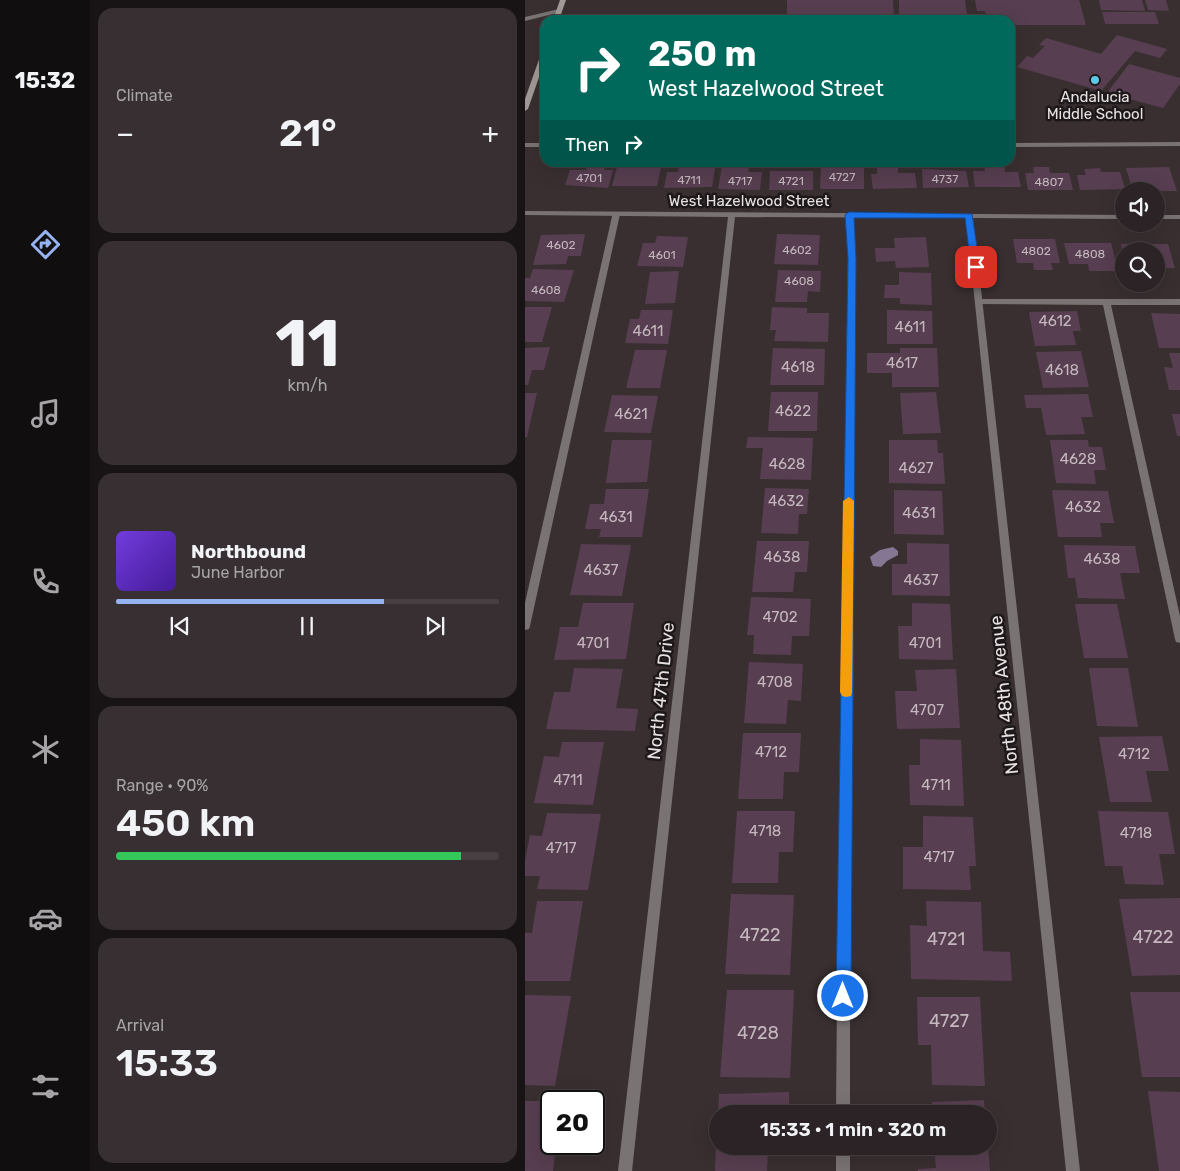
<!DOCTYPE html>
<meta charset="utf-8">
<style>
body{margin:0;font-family:Rubik,sans-serif;background:#372f32;color:#f1f3f6;height:100vh;display:flex;flex-direction:column;font-size:19px;white-space:nowrap}
*{box-sizing:border-box;margin:0}
p{font-size:16px;color:#a6a4a7}
.icon{flex:none;width:28px;height:28px;fill:none;stroke:currentColor;stroke-width:2;stroke-linecap:round;stroke-linejoin:round}
.map{position:relative;flex:1;overflow:hidden}
.sheet{display:flex;flex-direction:column;gap:8px;padding:8px;background:#181314;width:435px}
.sheet>*{flex:none}
.banner{position:absolute;left:15px;top:15px;width:475px;height:152px;border-radius:15px;box-shadow:0 5px 20px #0002,0 0 0 1px #474042;background:#00695c;color:#fff;overflow:hidden}
.buttons{position:absolute;left:590px;top:182px;display:grid;gap:10px}
.buttons a{display:grid;place-items:center;width:50px;height:50px;border-radius:50%;background:#2b2325;box-shadow:0 5px 20px #0002,0 0 0 1px #474042;font-size:25px}
.speed{position:absolute;left:15px;top:1090px;display:flex;gap:10px;font-size:25px;font-weight:700;text-align:center}
.speed>*{display:grid;place-content:center;width:65px;height:65px;border-radius:50%;background:#2b2325;box-shadow:0 5px 20px #0002,0 0 0 1px #474042;line-height:1}
.speed .limit{border:2px solid #111;border-radius:8px;background:#fff;color:#111}
.pin{position:absolute;display:grid;place-items:center;width:42px;height:42px;color:#fff;margin:-21px;border-radius:10px;box-shadow:0 2px 8px #0006}
.me{position:absolute;width:55px;margin:-28px;rotate:0deg;stroke-linejoin:round;filter:drop-shadow(0 0 4px #0008)}
.turn{display:flex;align-items:center;gap:18px;height:105px;padding:0 25px;font-size:22px}
.turn .icon{width:65px;height:65px;stroke-width:2.5}
.turn b{display:block;font-size:35px;line-height:42px}
.then{display:flex;align-items:center;height:48px;padding:0 25px;background:#0003;gap:10px;font-size:19px}
.big{font-size:38px;font-weight:600;line-height:1.1}
.sheet .tile{flex:1;display:flex;flex-direction:column;justify-content:center;gap:8px;min-width:0;padding:0 18px;border-radius:15px;background:#372f32}
.sheet .dial{align-items:center;gap:0}
.dial b{font-size:65px;line-height:1}
.song{display:flex;align-items:center;gap:15px}
.cover{width:60px;height:60px;border-radius:8px;background:linear-gradient(135deg,hsl(260 70% 55%),hsl(260 70% 35%))}
.played{height:5px;border-radius:2px;background:linear-gradient(90deg,#95b2f1 70%,#474042 70%)}
.keys{display:flex;justify-content:space-around;direction:ltr}
.heat{display:flex;justify-content:space-between;align-items:center;font-size:28px;direction:ltr}
.charge{height:8px;border-radius:4px;background:linear-gradient(90deg,#34c759 90%,#474042 0)}
.trip{position:absolute;left:184px;top:1105px;width:288px;height:50px;border-radius:25px;background:#2b2325;box-shadow:0 5px 20px #0002,0 0 0 1px #474042;font-weight:600;line-height:50px;text-align:center}
main{display:flex;flex:1;min-height:0}
.menu{display:flex;flex-direction:column;width:90px;justify-content:space-around;align-items:center;background:#110e0f;color:#a6a4a7}
.menu .icon{width:35px;height:35px}
.menu .active{color:#95b2f1}
.menu b{font-size:22px;color:#f1f3f6}
.map>svg:first-child{display:block}
.water{fill:#857794}
.building{fill:#573e50}
.lines{fill:none;stroke-linecap:round;stroke-linejoin:round}
.lane{fill:#797473;fill-rule:evenodd}
.street{fill:#797473;fill-rule:evenodd}
.secondary{fill:#a29a97;fill-rule:evenodd}
.route{fill:#1a73e8;stroke:#114b97}
.slow{fill:#f59e0b}
.poi-dot{fill:#5ac8e6;stroke:#1d1819;stroke-width:2}
.labels{text-anchor:middle;stroke-width:5;stroke-linejoin:round;paint-order:stroke}
.far-number-label{font-size:12px;fill:#c4b8be}
.far-poi-label{font-size:15px;fill:#e8e1e2;stroke:#1d1819}
.far-street-label{font-size:15px;fill:#e8e1e2;stroke:#1d1819}
.number-label{font-size:15px;fill:#c4b8be}
.street-label{font-size:18px;fill:#e8e1e2;stroke:#1d1819}
.near-number-label{font-size:18px;fill:#c4b8be}
</style>
<main>
<nav class="menu">
<b>15:32</b>
<svg class="icon active" aria-label="directions" viewBox="0 0 24 24"><path d="M12 3l9 9-9 9-9-9zM9 14v-3h6M13 9l2 2-2 2"/></svg>
<svg class="icon" aria-label="music" viewBox="0 0 24 24"><path d="M9 18V5l10-2v13"/><circle cx="6" cy="18" r="3"/><circle cx="16" cy="16" r="3"/></svg>
<svg class="icon" aria-label="phone" viewBox="0 0 24 24"><path d="M5 4h4l2 5-3 2q2 4 5 5l2-3 5 2v4C11 20 4 13 5 4z"/></svg>
<svg class="icon" aria-label="climate" viewBox="0 0 24 24"><path d="M12 3v18M4 7l16 10M4 17L20 7"/></svg>
<svg class="icon" aria-label="car" viewBox="0 0 24 24"><path d="M5 17H2v-5l4-1 3-4h7l3 4 3 1v5h-3M9 17h6M6 11h13"/><circle cx="7" cy="17" r="2"/><circle cx="17" cy="17" r="2"/></svg>
<svg class="icon" aria-label="filters" viewBox="0 0 24 24"><path d="M4 7h16M4 17h16"/><circle cx="9" cy="7" r="2"/><circle cx="15" cy="17" r="2"/></svg>
</nav>
<section class="sheet">
<div class="tile"><p>Climate</p>
<div class="heat"><a>−</a><b class="big">21°</b><a>+</a></div>
</div>
<div class="tile dial"><b>11</b><p>km/h</p></div>
<div class="tile">
<div class="song"><i class="cover"></i><div><b>Northbound</b><p>June Harbor</p></div></div>
<div class="played"></div>
<div class="keys"><svg class="icon" aria-label="previous" viewBox="0 0 24 24"><path d="M18 5L8 12l10 7zM5 5v14"/></svg><svg class="icon" aria-label="pause" viewBox="0 0 24 24"><path d="M8 5v14M16 5v14"/></svg><svg class="icon" aria-label="next" viewBox="0 0 24 24"><path d="M6 5l10 7-10 7zM19 5v14"/></svg></div>
</div>
<div class="tile"><p>Range · 90%</p><b class="big">450 km</b><div class="charge"></div></div>
<div class="tile"><p>Arrival</p><b class="big">15:33</b></div>
</section>
<div class="map">
<svg width="655" height="1171" viewBox="0 0 655 1171">
<rect width="100%" height="100%" fill="#392f31"/>
<polygon class="water" points="368,547 373,551 373,555 362,561 356,567 348,566 345,557 355,550"/>
<g class="building">
<polygon points="262,0 368,0 369,16 262,16"/>
<polygon points="374,0 440,0 443,20 374,20"/>
<polygon points="450,0 554,0 561,25 485,25 485,20 462,20 460,11 452,11"/>
<polygon points="574,0 617,0 620,11 576,10"/>
<polygon points="620,0 641,0 644,11 623,10"/>
<polygon points="577,12 630,12 634,24 580,24"/>
<polygon points="592,35 642,49 635,58 610,51 576,91 492,67 502,56 508,58 520,46 514,45 521,38 576,54"/>
<polygon points="604,64 655,78 655,84 638,108 582,93"/>
<polygon points="155,162 191,162 187,187 139,188 142,172 153,172"/>
<polygon points="93,163 137,163 132,186 87,186"/>
<polygon points="63,164 81,164 79,170 88,170 83,188 40,185 45,170 61,170"/>
<polygon points="459,164 479,164 480,172 493,172 496,187 450,187 448,171 460,171"/>
<polygon points="296,165 339,165 339,189 295,189"/>
<polygon points="197,166 224,167 223,172 237,172 235,190 193,189"/>
<polygon points="352,167 373,167 373,173 390,173 392,188 348,189 346,174 352,174"/>
<polygon points="508,167 524,167 525,173 544,173 548,190 503,190 500,173 509,173"/>
<polygon points="644,167 652,191 608,191 601,168"/>
<polygon points="575,168 576,172 595,172 600,189 555,190 552,175 561,175 559,169"/>
<polygon points="397,169 441,171 444,187 398,188"/>
<polygon points="245,171 288,171 288,190 244,190"/>
<polygon points="60,234 56,256 43,256 41,264 8,265 16,235"/>
<polygon points="252,234 295,235 293,265 249,264"/>
<polygon points="132,236 163,237 158,267 112,266 118,243 130,243"/>
<polygon points="401,237 404,267 371,268 370,261 351,262 350,248 370,248 369,238"/>
<polygon points="488,239 530,239 535,263 526,263 528,270 509,270 508,263 492,263"/>
<polygon points="539,243 586,243 593,271 564,271 563,264 544,264"/>
<polygon points="596,244 643,244 650,268 631,268 631,251 597,251"/>
<polygon points="8,269 49,270 39,302 0,301 0,278 5,278"/>
<polygon points="253,270 296,271 295,292 283,291 282,302 250,302"/>
<polygon points="154,271 150,303 120,304 125,272"/>
<polygon points="374,272 406,273 407,305 375,304 375,298 359,298 360,285 374,285"/>
<polygon points="0,307 27,307 17,342 0,342"/>
<polygon points="247,307 282,308 282,313 304,313 303,342 249,341 251,330 245,330"/>
<polygon points="116,310 148,310 143,344 100,343 105,319 114,319"/>
<polygon points="362,310 407,311 408,344 362,344"/>
<polygon points="552,311 556,331 548,331 551,345 510,346 504,312"/>
<polygon points="626,313 655,314 655,348 634,348"/>
<polygon points="25,347 19,370 7,370 3,385 0,385 0,348"/>
<polygon points="248,348 300,349 299,385 245,385"/>
<polygon points="375,348 412,348 414,387 367,387 367,373 342,373 342,353 375,353"/>
<polygon points="110,350 142,350 135,388 101,388"/>
<polygon points="556,351 564,387 518,388 511,352"/>
<polygon points="644,353 655,353 655,390 644,390 639,367 648,368"/>
<polygon points="246,392 293,392 292,431 243,431"/>
<polygon points="411,392 416,433 378,434 375,393"/>
<polygon points="0,393 12,393 2,437 0,437"/>
<polygon points="563,394 568,417 556,417 560,434 521,435 516,408 501,408 499,395"/>
<polygon points="87,395 133,396 126,433 79,432"/>
<polygon points="647,414 655,414 655,436 652,436"/>
<polygon points="223,437 288,438 286,480 235,479 238,448 221,448"/>
<polygon points="87,440 127,440 122,482 81,483"/>
<polygon points="364,440 412,440 413,453 418,453 420,484 364,483"/>
<polygon points="525,440 563,440 564,447 577,447 581,470 569,470 571,484 531,483"/>
<polygon points="240,488 284,489 282,514 274,514 273,534 236,533"/>
<polygon points="81,489 124,489 117,537 74,537 76,529 60,529 65,504 79,504"/>
<polygon points="369,490 417,491 419,535 369,534"/>
<polygon points="527,490 583,491 589,523 575,523 577,537 533,537"/>
<polygon points="232,541 284,541 282,572 270,572 268,592 227,592"/>
<polygon points="382,543 424,544 425,596 367,595 367,564 382,564"/>
<polygon points="56,544 106,545 97,596 45,595"/>
<polygon points="539,545 610,546 615,573 595,573 600,599 553,598 550,578 543,578"/>
<polygon points="226,597 286,599 284,636 267,636 266,655 228,654 229,635 222,635"/>
<polygon points="58,603 109,603 101,659 29,660 35,627 53,627"/>
<polygon points="387,603 425,604 428,660 374,659 373,626 387,626"/>
<polygon points="550,604 592,604 603,658 559,658"/>
<polygon points="224,662 278,664 276,701 263,700 261,724 219,723"/>
<polygon points="49,668 98,669 91,708 113,709 110,731 21,729 29,692 45,692"/>
<polygon points="564,668 603,668 613,727 572,726"/>
<polygon points="431,669 435,728 372,729 370,691 392,691 390,670"/>
<polygon points="218,733 276,733 274,772 259,772 258,799 213,799"/>
<polygon points="637,736 644,771 621,771 627,802 585,802 574,737"/>
<polygon points="395,739 436,740 439,806 385,805 384,765 395,765"/>
<polygon points="37,742 79,742 68,805 9,803 19,756 34,757"/>
<polygon points="212,811 270,811 268,852 254,852 253,883 207,883"/>
<polygon points="573,811 643,812 650,854 634,854 639,885 600,884 597,866 580,866"/>
<polygon points="22,813 76,814 63,890 12,889 15,876 0,876 0,860 5,835 17,836"/>
<polygon points="398,816 448,817 451,866 444,866 446,890 378,889 378,847 398,847"/>
<polygon points="206,894 269,895 265,975 200,974"/>
<polygon points="655,898 655,975 607,976 594,899"/>
<polygon points="12,901 58,901 45,981 0,981 0,933 7,933"/>
<polygon points="401,901 456,902 458,951 485,952 487,981 386,979 385,925 402,926"/>
<polygon points="202,990 269,990 265,1078 195,1077"/>
<polygon points="605,992 655,992 655,1077 617,1077"/>
<polygon points="0,995 46,996 30,1086 0,1085"/>
<polygon points="392,997 455,997 460,1086 407,1085 406,1045 393,1045"/>
<polygon points="623,1091 655,1092 655,1171 634,1171"/>
<polygon points="264,1092 264,1114 193,1114 194,1094"/>
<polygon points="459,1100 460,1114 408,1114 407,1102"/>
<polygon points="0,1101 26,1101 25,1145 31,1145 28,1171 0,1171"/>
<polygon points="191,1146 263,1146 263,1150 243,1150 242,1171 190,1171"/>
<polygon points="409,1146 463,1146 465,1171 393,1171 393,1169 411,1168"/>
</g>
<g class="lines">
<g class="lane">
<polygon points="34,9 37,11 36,12 0,21 0,17"/>
<polygon points="655,142 655,146 485,147 485,143"/>
<rect x="0" y="143" width="20" height="4"/>
<polygon points="88,212 94,212 95,214 5,626 4,629 0,630 0,603"/>
<polygon points="322,213 325,213 329,215 331,259 325,878 325,1114 311,1114 313,878 323,259"/>
<polygon points="455,299 655,299 655,305 586,305 655,616 655,643 651,642 650,639 578,305 452,304 452,300"/>
<rect x="311" y="1146" width="14" height="25"/>
</g>
<g class="street">
<polygon points="0,211 599,215 599,219 448,218 555,1171 541,1171 441,218 210,217 107,1171 93,1171 203,217 0,215"/>
<rect x="631" y="215" width="24" height="4"/>
</g>
<g class="secondary">
<polygon points="35,0 41,0 34,20 28,20"/>
<polygon points="20,49 20,60 3,109 0,111 0,99 17,51"/>
</g>
</g>
<polygon class="route" points="324,212 447,214 455,267 451,270 446,267 440,218 329,218 331,259 326,996 324,1001 318,1003 313,1001 311,996 323,259 320,215"/>
<polygon class="slow" points="324,497 329,501 327,692 326,696 321,697 317,696 315,692 318,501"/>
<circle class="poi-dot" cx="570" cy="80" r="5"/>
<g class="labels">
<g class="far-number-label">
<text x="317" y="181">4727</text>
<text x="64" y="182">4701</text>
<text x="420" y="183">4737</text>
<text x="164" y="184">4711</text>
<text x="215" y="185">4717</text>
<text x="266" y="185">4721</text>
<text x="524" y="186">4807</text>
<text x="36" y="249">4602</text>
<text x="272" y="254">4602</text>
<text x="511" y="255">4802</text>
<text x="565" y="258">4808</text>
<text x="137" y="259">4601</text>
<text x="274" y="285">4608</text>
<text x="21" y="294">4608</text>
</g>
<g class="far-poi-label">
<text x="570" y="102">Andalucia<tspan x="570" dy="17">Middle School</tspan></text>
</g>
<g class="far-street-label">
<text x="224" y="206">West Hazelwood Street</text>
</g>
<g class="number-label">
<text x="530" y="326">4612</text>
<text x="385" y="332">4611</text>
<text x="123" y="336">4611</text>
<text x="377" y="368">4617</text>
<text x="273" y="372">4618</text>
<text x="537" y="375">4618</text>
<text x="268" y="416">4622</text>
<text x="106" y="419">4621</text>
<text x="553" y="464">4628</text>
<text x="262" y="469">4628</text>
<text x="391" y="473">4627</text>
<text x="261" y="506">4632</text>
<text x="558" y="512">4632</text>
<text x="394" y="518">4631</text>
<text x="91" y="522">4631</text>
<text x="257" y="562">4638</text>
<text x="577" y="564">4638</text>
<text x="76" y="575">4637</text>
<text x="396" y="585">4637</text>
<text x="255" y="622">4702</text>
<text x="68" y="648">4701</text>
<text x="400" y="648">4701</text>
<text x="250" y="687">4708</text>
<text x="402" y="715">4707</text>
<text x="246" y="757">4712</text>
<text x="609" y="759">4712</text>
<text x="43" y="785">4711</text>
<text x="411" y="790">4711</text>
<text x="240" y="836">4718</text>
<text x="611" y="838">4718</text>
<text x="36" y="853">4717</text>
<text x="414" y="862">4717</text>
</g>
<g class="street-label">
<text transform="translate(136 691) rotate(-84)" y="6">North 47th Drive</text>
<text transform="translate(479 695) rotate(-96)" y="6">North 48th Avenue</text>
</g>
<g class="near-number-label">
<text x="235" y="941">4722</text>
<text x="628" y="943">4722</text>
<text x="421" y="945">4721</text>
<text x="424" y="1027">4727</text>
<text x="233" y="1039">4728</text>
</g>
</g>
</svg>
<div class="buttons">
<a><svg class="icon" aria-label="sound" viewBox="0 0 24 24"><path d="M4 9h4l5-4v14l-5-4H4zM17 9q2 3 0 6"/></svg></a>
<a><svg class="icon" aria-label="search" viewBox="0 0 24 24"><circle cx="10" cy="10" r="6"/><path d="M15 15l6 6"/></svg></a>
</div>
<div class="speed"><div class="limit">20</div></div>
<div class="pin" style="left:451px;top:267px;background:#d93025"><svg class="icon" aria-label="arrive" viewBox="0 0 24 24"><path d="M6 21V4h12l-3 4 3 4H6"/></svg></div>
<svg class="me" style="left:318px;top:996px" viewBox="-20 -20 40 40"><circle r="17" fill="#1a73e8" stroke="#fff" stroke-width="3"/><path d="M0-11L8 9 0 5-8 9z" fill="#fff"/></svg>
<div class="trip">15:33 · 1 min · 320 m</div>
<div class="banner">
<div class="turn"><svg class="icon" aria-label="right" viewBox="0 0 24 24"><path d="M7 20v-9h11M14 6l5 5-5 5"/></svg><div><b>250 m</b>West Hazelwood Street</div></div>
<div class="then">Then<svg class="icon" aria-label="right" viewBox="0 0 24 24"><path d="M7 20v-9h11M14 6l5 5-5 5"/></svg></div>
</div>
</div>
</main>
